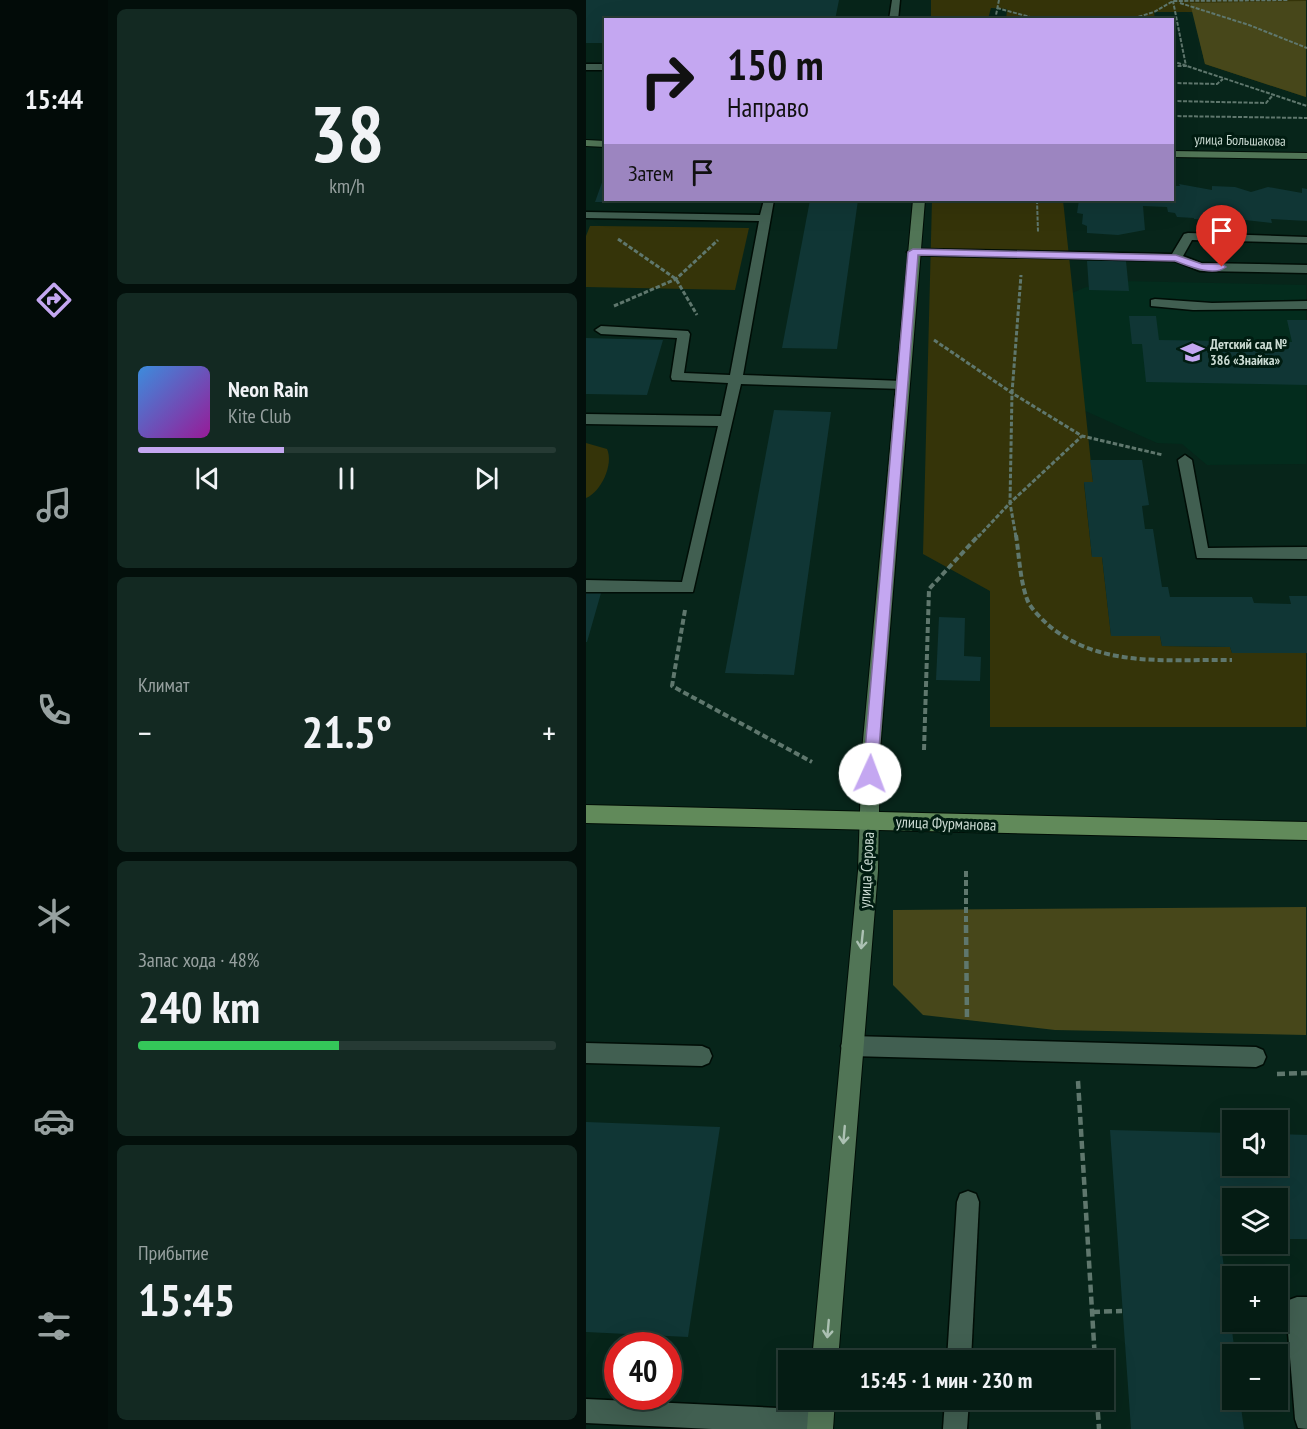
<!DOCTYPE html>
<html lang="ru">
<meta charset="utf-8">
<style>
body{margin:0;font-family:"PT Sans Narrow",sans-serif;background:#132922;color:#f1f3f6;height:100vh;display:flex;flex-direction:column;font-size:22px;white-space:nowrap}
*{box-sizing:border-box;margin:0}
p{font-size:20px;color:#97a1a0}
.icon{flex:none;width:33px;height:33px;fill:none;stroke:currentColor;stroke-width:2;stroke-linecap:round;stroke-linejoin:round}
.map{position:relative;flex:1;overflow:hidden}
.panel{display:flex;flex-direction:column;gap:9px;padding:9px;background:#030f0b;width:478px}
.panel>*{flex:none}
.guide{position:absolute;left:18px;top:18px;width:570px;height:183px;border-radius:0px;box-shadow:0 6px 24px #0002,0 0 0 2px #263a34;background:#c4a7f1;color:#111;overflow:hidden}
.buttons{position:absolute;left:636px;top:1110px;display:grid;gap:12px}
.buttons a{display:grid;place-items:center;width:66px;height:66px;border-radius:0px;background:#051c14;box-shadow:0 6px 24px #0002,0 0 0 2px #263a34;font-size:30px}
.speed{position:absolute;left:18px;top:1332px;display:flex;gap:12px;font-size:30px;font-weight:700;text-align:center}
.speed>*{display:grid;place-content:center;width:78px;height:78px;border-radius:50%;background:#051c14;box-shadow:0 6px 24px #0002,0 0 0 2px #263a34;line-height:1}
.speed .limit{border:9px solid #d22;background:#fff;color:#111}
.pin{position:absolute;display:grid;place-items:center;width:51px;height:51px;color:#fff;margin:-62px -26px;border-radius:50% 50% 50% 0;rotate:-45deg;box-shadow:0 0 6px #0007}
.pin .icon{rotate:45deg}
.me{position:absolute;width:66px;margin:-33px;rotate:2deg;stroke-linejoin:round;filter:drop-shadow(0 0 4px #0008)}
.turn{display:flex;align-items:center;gap:21px;height:126px;padding:0 24px;font-size:27px}
.turn .icon{width:78px;height:78px;stroke-width:2.5}
.turn b{display:block;font-size:42px;line-height:51px}
.then{display:flex;align-items:center;height:57px;padding:0 24px;background:#0003;gap:12px;font-size:22px}
.big{font-size:45px;font-weight:700;line-height:1.1}
.panel .tile{flex:1;display:flex;flex-direction:column;justify-content:center;gap:9px;min-width:0;padding:0 21px;border-radius:9px;background:#132922}
.panel .dial{align-items:center;gap:0}
.dial b{font-size:78px;line-height:1}
.song{display:flex;align-items:center;gap:18px}
.cover{width:72px;height:72px;border-radius:9px;background:linear-gradient(135deg,hsl(210 70% 55%),hsl(300 70% 35%))}
.played{height:6px;border-radius:3px;background:linear-gradient(90deg,#c4a7f1 35%,#263a34 35%)}
.keys{display:flex;justify-content:space-around;direction:ltr}
.heat{display:flex;justify-content:space-between;align-items:center;font-size:33px;direction:ltr}
.charge{height:9px;border-radius:4px;background:linear-gradient(90deg,#34c759 48%,#263a34 0)}
.trip{position:absolute;left:192px;top:1350px;width:336px;height:60px;border-radius:0px;background:#051c14;box-shadow:0 6px 24px #0002,0 0 0 2px #263a34;font-weight:700;line-height:60px;text-align:center}
main{display:flex;flex:1;min-height:0}
.dock{display:flex;flex-direction:column;width:108px;justify-content:space-around;align-items:center;background:#020b08;color:#97a1a0}
.dock .icon{width:42px;height:42px}
.dock .active{color:#c4a7f1}
.dock b{font-size:27px;color:#f1f3f6}
.map>svg:first-child{display:block}
.built{fill:#032c1d}
.green{fill:#353409}
.forest{fill:#47471a}
.building{fill:#103635}
.lines{fill:none;stroke-linecap:round;stroke-linejoin:round}
.lane-casing{stroke:#000d06;stroke-width:3}
.secondary-casing{stroke:#000d06;stroke-width:2}
.primary-casing{stroke:#000d06;stroke-width:2}
.path-far3{stroke:#5f776d;stroke-width:2;stroke-dasharray:4 1.5;stroke-linecap:butt}
.path-far2{stroke:#5f776d;stroke-width:3;stroke-dasharray:4.5 2;stroke-linecap:butt}
.path-far1{stroke:#5f776d;stroke-width:4;stroke-dasharray:6 3;stroke-linecap:butt}
.path{stroke:#5f776d;stroke-width:4.5;stroke-dasharray:8 4;stroke-linecap:butt}
.lane{fill:#415f51;fill-rule:evenodd}
.secondary{fill:#517556;fill-rule:evenodd}
.primary{fill:#618a5a;fill-rule:evenodd}
.oneway{stroke:#acc1b3}
.route{fill:#c4a7f1;stroke:#7f6d9d;stroke-width:1.5}
.labels{text-anchor:middle;stroke-width:6;stroke-linejoin:round;paint-order:stroke}
.far-street-label{font-size:14px;fill:#cadad2;stroke:#001c11}
.far-poi-label{font-size:14px;font-weight:bold;fill:#cadad2;stroke:#001c11;text-anchor:start}
.street-label{font-size:16px;fill:#cadad2;stroke:#001c11}
</style>
<main>
<nav class="dock">
<b>15:44</b>
<svg class="icon active" aria-label="directions" viewBox="0 0 24 24"><path d="M12 3l9 9-9 9-9-9zM9 14v-3h6M13 9l2 2-2 2"/></svg>
<svg class="icon" aria-label="music" viewBox="0 0 24 24"><path d="M9 18V5l10-2v13"/><circle cx="6" cy="18" r="3"/><circle cx="16" cy="16" r="3"/></svg>
<svg class="icon" aria-label="phone" viewBox="0 0 24 24"><path d="M5 4h4l2 5-3 2q2 4 5 5l2-3 5 2v4C11 20 4 13 5 4z"/></svg>
<svg class="icon" aria-label="climate" viewBox="0 0 24 24"><path d="M12 3v18M4 7l16 10M4 17L20 7"/></svg>
<svg class="icon" aria-label="car" viewBox="0 0 24 24"><path d="M5 17H2v-5l4-1 3-4h7l3 4 3 1v5h-3M9 17h6M6 11h13"/><circle cx="7" cy="17" r="2"/><circle cx="17" cy="17" r="2"/></svg>
<svg class="icon" aria-label="filters" viewBox="0 0 24 24"><path d="M4 7h16M4 17h16"/><circle cx="9" cy="7" r="2"/><circle cx="15" cy="17" r="2"/></svg>
</nav>
<section class="panel">
<div class="tile dial"><b>38</b><p>km/h</p></div>
<div class="tile">
<div class="song"><i class="cover"></i><div><b>Neon Rain</b><p>Kite Club</p></div></div>
<div class="played"></div>
<div class="keys"><svg class="icon" aria-label="previous" viewBox="0 0 24 24"><path d="M18 5L8 12l10 7zM5 5v14"/></svg><svg class="icon" aria-label="pause" viewBox="0 0 24 24"><path d="M8 5v14M16 5v14"/></svg><svg class="icon" aria-label="next" viewBox="0 0 24 24"><path d="M6 5l10 7-10 7zM19 5v14"/></svg></div>
</div>
<div class="tile"><p>Климат</p>
<div class="heat"><a>−</a><b class="big">21.5°</b><a>+</a></div>
</div>
<div class="tile"><p>Запас хода · 48%</p><b class="big">240 km</b><div class="charge"></div></div>
<div class="tile"><p>Прибытие</p><b class="big">15:45</b></div>
</section>
<div class="map">
<svg width="721" height="1429" viewBox="0 0 721 1429">
<rect width="100%" height="100%" fill="#07251a"/>
<polygon class="built" points="536,281 720,285 720,464 621,465 596,444 571,443 497,410 486,293 500,287 537,289"/>
<g class="green">
<polygon points="345,0 720,0 720,97 619,64 607,12 568,12 569,20 420,20 421,9 405,8 402,19 345,20"/>
<polygon points="346,200 477,200 507,482 498,483 506,557 516,557 525,635 574,636 576,646 644,647 646,653 720,653 720,727 404,727 404,591 337,554"/>
<polygon points="4,226 14,226 163,228 149,290 0,287 0,236"/>
<path d="M0 443 21 449C28 464 15 492 0 498Z"/>
</g>
<g class="forest">
<polygon points="720,1 720,97 619,64 604,3"/>
<polygon points="720,907 720,1035 469,1030 337,1015 307,985 307,910"/>
</g>
<g class="building">
<polygon points="0,0 253,0 249,20 20,20 20,43 0,43"/>
<polygon points="19,174 20,200 136,200 135,203 9,202"/>
<polygon points="593,184 626,190 626,186 649,187 665,192 682,187 716,193 716,188 721,189 721,221 685,219 686,223 641,218 641,221 608,219 608,218 591,217 589,213 582,212 581,207 557,206 559,230 532,235 501,233 501,226 496,224 497,214 491,213 493,200 586,200 586,186 594,186"/>
<polygon points="224,200 272,200 251,349 196,348"/>
<polygon points="501,261 540,261 543,291 503,290"/>
<polygon points="543,316 570,316 573,340 706,342 701,320 721,320 721,385 560,382 556,344 546,344"/>
<polygon points="0,338 77,340 61,395 0,394"/>
<polygon points="188,410 245,412 208,675 139,673"/>
<polygon points="504,460 556,460 563,505 556,506 559,529 567,529 576,587 582,587 584,597 666,597 668,603 705,604 703,596 721,596 721,653 646,653 644,647 576,646 574,636 525,636 516,557 506,557 498,482 507,482"/>
<polygon points="0,592 15,593 1,642 0,642"/>
<polygon points="353,617 379,618 378,656 395,657 394,681 350,680"/>
<polygon points="0,1122 134,1127 102,1337 0,1332"/>
<polygon points="524,1130 646,1133 646,1166 692,1166 692,1134 721,1135 721,1239 692,1239 692,1198 646,1198 646,1237 634,1237 649,1354 646,1354 646,1400 654,1400 658,1429 545,1429"/>
</g>
<g class="lines">
<defs>
<g id="lane">
<polygon points="306,0 314,0 312,20 303,20"/>
<rect x="0" y="64" width="20" height="6"/>
<polygon points="178,200 188,200 157,375 317,381 323,385 317,389 155,384 107,592 0,592 0,580 96,582 132,426 0,424 0,414 135,416 142,383 86,380 85,377 91,338 15,334 9,330 15,326 102,331 104,334 98,373 144,375 173,221 0,218 0,212 174,215"/>
<polygon points="602,233 721,237 721,243 606,240 597,256 615,263 721,265 721,273 614,271 589,261 327,255 321,252 327,249 586,254 598,234"/>
<polygon points="569,299 626,303 721,301 721,309 607,310 565,306 565,300"/>
<polygon points="599,455 606,460 622,548 721,547 721,559 611,558 592,460"/>
<polygon points="265,1036 670,1047 677,1050 680,1057 677,1064 670,1067 265,1056 258,1053 255,1046 258,1039"/>
<polygon points="0,1043 116,1046 123,1049 126,1056 123,1063 116,1066 0,1063"/>
<polygon points="382,1191 390,1194 393,1202 385,1360 361,1360 371,1202 374,1194"/>
<polygon points="711,1297 721,1297 721,1429 712,1428 709,1419 700,1308 703,1300"/>
<polygon points="0,1399 234,1410 243,1413 246,1422 243,1429 126,1429 0,1423"/>
<polygon points="359,1400 383,1400 381,1429 357,1429"/>
</g>
<g id="secondary">
<polygon points="0,140 20,141 20,147 0,146"/>
<polygon points="586,151 721,153 721,159 586,157"/>
<polygon points="327,200 339,200 294,751 292,871 252,1360 226,1360 272,871 276,751"/>
<polygon points="223,1400 249,1400 247,1429 221,1429"/>
</g>
<polygon id="primary" points="0,805 721,822 721,840 0,823"/>
</defs>
<use href="#lane" class="lane-casing"/>
<use href="#secondary" class="secondary-casing"/>
<use href="#primary" class="primary-casing"/>
<g class="path-far3">
<polyline points="594,3 663,25 721,48"/>
<polyline points="411,8 455,20"/>
<polyline points="409,20 413,0"/>
<polyline points="542,20 568,12 587,1 702,0"/>
<polyline points="586,61 721,106"/>
<polyline points="586,66 600,66 587,1"/>
<polyline points="586,83 631,84 637,79"/>
<polyline points="586,101 680,103 687,95"/>
<polyline points="586,116 721,118"/>
<polyline points="451,200 452,232"/>
</g>
<g class="path-far2">
<polyline points="32,239 90,279 111,315"/>
<polyline points="28,306 90,279 132,240"/>
<polyline points="348,340 426,393 496,436 577,455"/>
<polyline points="392,537 424,503 426,393 435,275"/>
<polyline points="430,537 424,503 496,436"/>
</g>
<g class="path-far1">
<path d="M430 535C433 555 434 580 441 599 444 608 454 617 461 624 513 669 582 659 646 660"/>
<polyline points="99,610 86,686 226,762"/>
<polyline points="338,750 343,589 393,535"/>
<polyline points="380,871 380,927"/>
</g>
<g class="path">
<polyline points="380,925 381,1020"/>
<polyline points="691,1074 721,1073"/>
<polyline points="492,1081 509,1360"/>
<polyline points="643,1310 646,1310"/>
<polyline points="506,1312 536,1311"/>
<polyline points="511,1400 513,1429"/>
</g>
<use href="#lane" class="lane"/>
<use href="#secondary" class="secondary"/>
<use href="#primary" class="primary"/>
</g>
<defs><path id="oneway-shaft" d="M-6 0H5M1.5-3L5.5 0L1.5 3" fill="none" stroke-width="1.6" stroke-linecap="round" stroke-linejoin="round" transform="scale(1.5)"/></defs>
<g class="oneway">
<use href="#oneway-shaft" transform="translate(276 940) rotate(96)"/>
<use href="#oneway-shaft" transform="translate(258 1135) rotate(95)"/>
<use href="#oneway-shaft" transform="translate(242 1329) rotate(95)"/>
</g>
<path class="route" d="M327 249 590 255 616 264H636L640 267C627 277 603 266 589 261L332 255 291 774 289 778 284 780 279 778 277 774 322 252Z"/>
<defs>
<symbol id="school-bare" viewBox="-9 -9 18 18"><path d="M0-5L7-2L0 1L-7-2ZM-4 1L0 2.5L4 1V4Q0 6-4 4Z" fill="#c4a7f1" stroke="#001c11" stroke-width="2.5" paint-order="stroke"/></symbol>
</defs>
<g fill-rule="evenodd">
<use href="#school-bare" x="590" y="336" width="33" height="33"/>
</g>
<g class="labels">
<g class="far-street-label">
<text transform="translate(654 140) rotate(1)" y="5">улица Большакова</text>
</g>
<g class="far-poi-label">
<text x="624" y="349">Детский сад №<tspan x="624" dy="16">386 «Знайка»</tspan></text>
</g>
<g class="street-label">
<text transform="translate(360 823) rotate(2)" y="6">улица Фурманова</text>
<text transform="translate(280 870) rotate(-87)" y="6">улица Серова</text>
</g>
</g>
</svg>
<div class="buttons">
<a><svg class="icon" aria-label="sound" viewBox="0 0 24 24"><path d="M4 9h4l5-4v14l-5-4H4zM17 9q2 3 0 6"/></svg></a>
<a><svg class="icon" aria-label="layers" viewBox="0 0 24 24"><path d="M12 4l9 5-9 5-9-5zM3 14l9 5 9-5"/></svg></a>
<a>+</a>
<a>−</a>
</div>
<div class="speed"><div class="limit">40</div></div>
<div class="pin" style="left:636px;top:267px;background:#d93025"><svg class="icon" aria-label="arrive" viewBox="0 0 24 24"><path d="M6 21V4h12l-3 4 3 4H6"/></svg></div>
<svg class="me" style="left:284px;top:774px" viewBox="-20 -20 40 40"><circle r="19" fill="#fff"/><path d="M0-13L10 11 0 6-10 11z" fill="#c4a7f1"/></svg>
<div class="trip">15:45 · 1 мин · 230 m</div>
<div class="guide">
<div class="turn"><svg class="icon" aria-label="right" viewBox="0 0 24 24"><path d="M7 20v-9h11M14 6l5 5-5 5"/></svg><div><b>150 m</b>Направо</div></div>
<div class="then">Затем<svg class="icon" aria-label="arrive" viewBox="0 0 24 24"><path d="M6 21V4h12l-3 4 3 4H6"/></svg></div>
</div>
</div>
</main>
